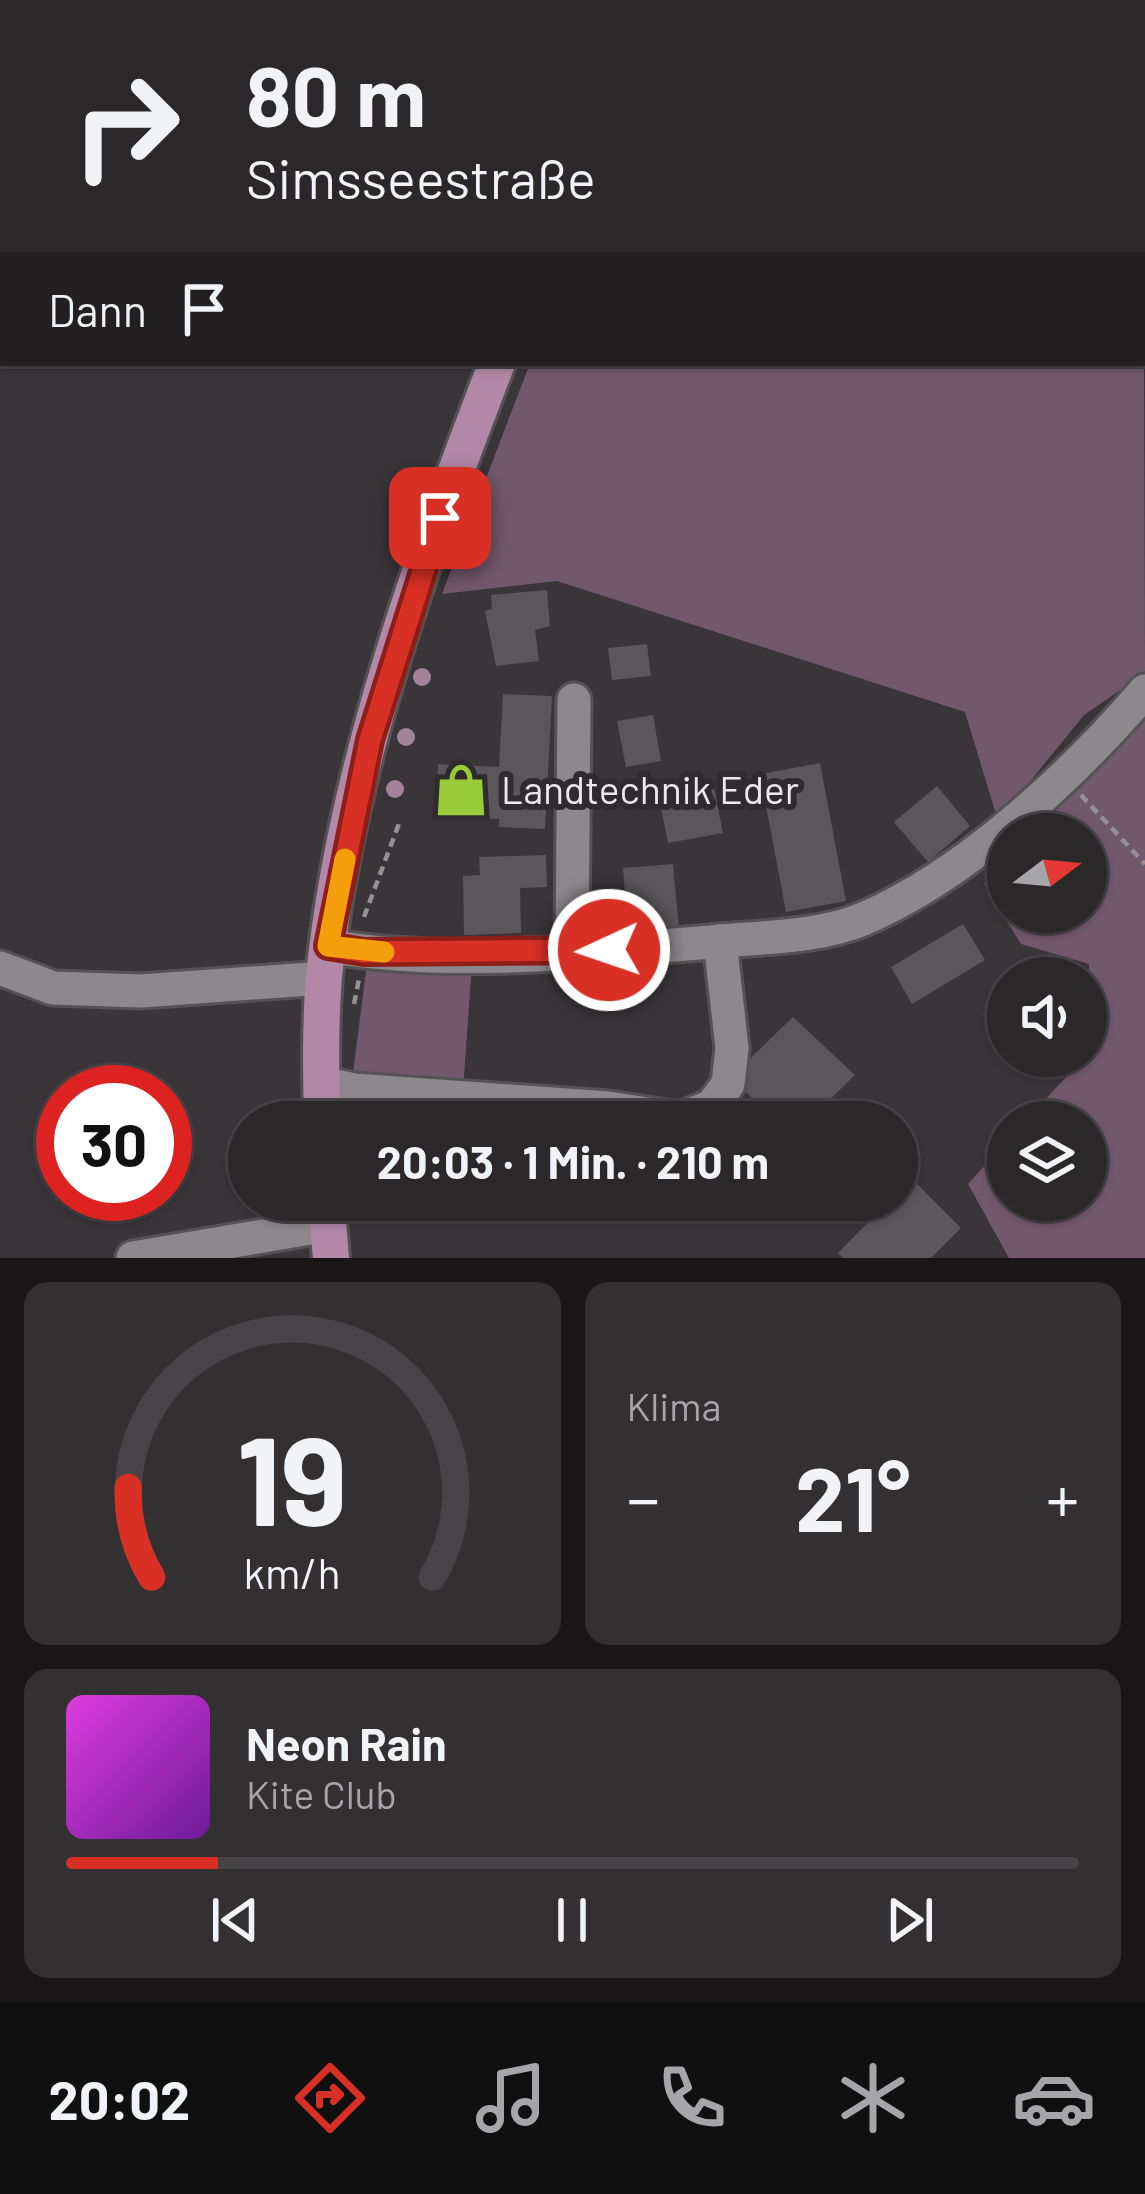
<!DOCTYPE html>
<html lang="de">
<meta charset="utf-8">
<style>
body{margin:0;font-family:Barlow,sans-serif;background:#333032;color:#f1f3f6;height:100vh;display:flex;flex-direction:column;font-size:45px;white-space:nowrap}
*{box-sizing:border-box;margin:0}
p{font-size:39px;color:#a6a6a8}
.icon{flex:none;width:66px;height:66px;fill:none;stroke:currentColor;stroke-width:2;stroke-linecap:round;stroke-linejoin:round}
.map{position:relative;height:1258px;overflow:hidden}
.details{display:flex;flex-direction:column;gap:24px;padding:24px;background:#181617;flex:1}
.details>*{flex:none}
.hud{position:absolute;left:0px;top:0px;width:1146px;height:366px;box-shadow:0 3px 9px #0004,0 0 0 3px #474447;background:#2b282a;color:#f1f3f6;overflow:hidden}
.needle{width:78px;rotate:74deg}
.buttons{position:absolute;left:987px;top:813px;display:grid;gap:24px}
.buttons a{display:grid;place-items:center;width:120px;height:120px;border-radius:50%;background:#2b282a;box-shadow:0 3px 9px #0004,0 0 0 3px #474447;font-size:60px}
.speed{position:absolute;left:36px;top:1065px;display:flex;gap:24px;font-size:60px;font-weight:700;text-align:center}
.speed>*{display:grid;place-content:center;width:156px;height:156px;border-radius:50%;background:#2b282a;box-shadow:0 3px 9px #0004,0 0 0 3px #474447;line-height:1}
.speed .limit{border:18px solid #d22;background:#fff;color:#111}
.pin{position:absolute;display:grid;place-items:center;width:102px;height:102px;color:#fff;margin:-51px;border-radius:24px;box-shadow:0 6px 18px #0006}
.me{position:absolute;width:132px;margin:-66px;rotate:267deg;stroke-linejoin:round;filter:drop-shadow(0 0 9px #0008)}
.turn{display:flex;align-items:center;gap:42px;height:252px;padding:0 48px;font-size:54px}
.turn .icon{width:156px;height:156px;stroke-width:2.5}
.turn b{display:block;font-size:84px;line-height:102px}
.then{display:flex;align-items:center;height:114px;padding:0 48px;background:#0003;gap:24px;font-size:45px}
.big{font-size:90px;font-weight:700;line-height:1.1}
.details .card{flex:1;display:flex;flex-direction:column;justify-content:center;gap:18px;min-width:0;padding:0 42px;border-radius:24px;background:#333032}
.details .dial{align-items:center;gap:0}
.dial svg{height:312px;overflow:visible;fill:none;stroke:#474447;stroke-width:7;stroke-linecap:round;text-anchor:middle}
.dial text{fill:#f1f3f6;stroke:none}
.song{display:flex;align-items:center;gap:36px}
.cover{width:144px;height:144px;border-radius:18px;background:linear-gradient(135deg,hsl(300 70% 55%),hsl(280 70% 35%))}
.played{height:12px;border-radius:6px;background:linear-gradient(90deg,#d93025 15%,#474447 15%)}
.keys{display:flex;justify-content:space-around;direction:ltr}
.heat{display:flex;justify-content:space-between;align-items:center;font-size:66px;direction:ltr}
.details .tiles{flex:1;display:grid;gap:24px;grid-template-columns:1fr 1fr}
.card:last-child{grid-column:span 2}
.trip{position:absolute;left:228px;top:1101px;width:690px;height:120px;border-radius:60px;background:#2b282a;box-shadow:0 3px 9px #0004,0 0 0 3px #474447;font-weight:700;line-height:120px;text-align:center}
.tab-bar{display:flex;height:192px;justify-content:space-around;align-items:center;background:#111011;color:#a6a6a8}
.tab-bar .icon{width:84px;height:84px}
.tab-bar .current{color:#d93025}
.tab-bar b{font-size:54px;color:#f1f3f6}
.map>svg:first-child{display:block}
.green{fill:#72586b}
.building{fill:#5a5659}
.lines{fill:none;stroke-linecap:round;stroke-linejoin:round}
.minor-casing{stroke:#555254;stroke-width:39}
.major-casing{stroke:#555254;stroke-width:42}
.path{stroke:#949193;stroke-width:4.5;stroke-dasharray:9 6;stroke-linecap:butt}
.minor{stroke:#8d888c;stroke-width:33}
.major{stroke:#b287a7;stroke-width:36}
.tree{fill:#a28399}
.route-casing{stroke:#8d1f18;stroke-width:30}
.route{stroke:#d93025;stroke-width:21}
.slow{stroke:#f59e0b;stroke-width:21}
.labels{text-anchor:middle;stroke-width:12;stroke-linejoin:round;paint-order:stroke}
.poi-label{font-size:39px;fill:#ebe9ea;stroke:#2f2b2e;text-anchor:start}
</style>
<div class="map">
<svg width="1145" height="1258" viewBox="0 0 1145 1258">
<rect width="100%" height="100%" fill="#393538"/>
<g class="green">
<polygon points="1143,71 1145,673 1084,715 998,821 965,712 557,581 442,594 530,363 1143,363"/>
<polygon points="1145,712 1145,1258 1009,1258 968,1184 1008,1140 1008,1200 1086,1200 1086,1122 1024,1122 1086,1056 1089,964 1021,944 984,884 1008,847 1008,912 1086,912 1086,834 1022,834"/>
<polygon points="367,963 472,964 463,1090 352,1081"/>
</g>
<g class="building">
<polygon points="547,590 550,626 535,630 539,661 496,666 485,611 492,609 491,595"/>
<polygon points="647,644 651,676 612,680 608,648"/>
<polygon points="503,694 552,696 545,829 499,827 499,819 436,816 438,764 499,767"/>
<polygon points="653,715 661,761 626,767 617,721"/>
<polygon points="820,763 846,901 786,912 760,774"/>
<polygon points="937,786 970,826 928,862 894,822"/>
<polygon points="714,788 723,833 668,843 659,798"/>
<polygon points="546,855 547,887 520,888 521,933 464,935 463,876 480,875 479,857"/>
<polygon points="673,864 679,929 628,933 623,868"/>
<polygon points="963,924 985,960 912,1004 891,967"/>
<polygon points="1008,992 1008,1031 1002,1036 983,1014"/>
<polygon points="793,1017 855,1075 807,1122 729,1122 753,1099 737,1083 747,1074 741,1067"/>
<polygon points="912,1179 961,1228 931,1258 843,1258 838,1253 890,1200 897,1200 897,1193"/>
</g>
<g class="lines">
<defs>
<g id="minor">
<polyline points="1010,0 1017,3"/>
<polyline points="1143,56 1145,57"/>
<path d="M328 946C450 967 588 952 711 942 759 937 818 938 863 919 966 875 1073 775 1145 691"/>
<polyline points="572,954 574,700"/>
<polyline points="0,968 53,988 141,991 324,978"/>
<polyline points="321,1083 354,1090 608,1108 680,1119 712,1106 728,1084 732,1048 720,941"/>
<polyline points="133,1258 328,1225"/>
</g>
<g id="major">
<polyline points="636,3 637,0"/>
<path d="M322 1122C321 1074 320 1024 324 976 345 767 422 558 497 363"/>
<polyline points="326,1200 331,1258"/>
</g>
</defs>
<use href="#minor" class="minor-casing"/>
<use href="#major" class="major-casing"/>
<g class="path">
<polyline points="1081,795 1145,864"/>
<polyline points="364,917 400,821"/>
<polyline points="354,1004 359,979"/>
</g>
<use href="#minor" class="minor"/>
<use href="#major" class="major"/>
</g>
<g class="tree">
<circle cx="422" cy="677" r="9"/>
<circle cx="406" cy="737" r="9"/>
<circle cx="395" cy="789" r="9"/>
</g>
<g class="lines">
<defs>
<polyline id="route" points="440,518 370,740 328,946 364,952 609,950"/>
</defs>
<use href="#route" class="route-casing"/>
<use href="#route" class="route"/>
<polyline class="slow" points="345,859 328,946 384,952"/>
</g>
<defs>
<symbol id="shop-bare" viewBox="-9 -9 18 18"><path d="M-5-2.5h2.3a2.7 3.5 0 0 1 5.4 0H5L5.5 6h-11ZM-1.5-2.5h3a1.5 2.3 0 0 0-3 0Z" fill="#98cb37" stroke="#2f2b2e" stroke-width="2.5" paint-order="stroke"/></symbol>
</defs>
<g fill-rule="evenodd">
<use href="#shop-bare" x="423" y="752" width="76" height="76"/>
</g>
<g class="labels">
<g class="poi-label">
<text x="501" y="804">Landtechnik Eder</text>
</g>
</g>
</svg>
<div class="buttons">
<a><svg class="needle" viewBox="-14 -14 28 28"><path d="M0-13l5 13h-10z" fill="#e53935"/><path d="M0 13l5-13h-10z" fill="#a6a6a8"/></svg></a>
<a><svg class="icon" aria-label="sound" viewBox="0 0 24 24"><path d="M4 9h4l5-4v14l-5-4H4zM17 9q2 3 0 6"/></svg></a>
<a><svg class="icon" aria-label="layers" viewBox="0 0 24 24"><path d="M12 4l9 5-9 5-9-5zM3 14l9 5 9-5"/></svg></a>
</div>
<div class="speed"><div class="limit">30</div></div>
<div class="pin" style="left:440px;top:518px;background:#d93025"><svg class="icon" aria-label="arrive" viewBox="0 0 24 24"><path d="M6 21V4h12l-3 4 3 4H6"/></svg></div>
<svg class="me" style="left:609px;top:950px" viewBox="-20 -20 40 40"><circle r="17" fill="#d93025" stroke="#fff" stroke-width="3"/><path d="M0-11L8 9 0 5-8 9z" fill="#fff"/></svg>
<div class="trip">20:03 · 1 Min. · 210 m</div>
<div class="hud">
<div class="turn"><svg class="icon" aria-label="right" viewBox="0 0 24 24"><path d="M7 20v-9h11M14 6l5 5-5 5"/></svg><div><b>80 m</b>Simsseestraße</div></div>
<div class="then">Dann<svg class="icon" aria-label="arrive" viewBox="0 0 24 24"><path d="M6 21V4h12l-3 4 3 4H6"/></svg></div>
</div>
</div>
<section class="details">
<div class="tiles">
<div class="card dial"><svg viewBox="0 0 100 80">
<path d="M14 69A42 42 0 1 1 86 69"/>
<path d="M14 69A42 42 0 0 1 8 46" stroke="#d93025"/>
<text x="50" y="56" font-size="32" font-weight="700">19</text>
<text x="50" y="72" font-size="11">km/h</text>
</svg></div>
<div class="card"><p>Klima</p>
<div class="heat"><a>−</a><b class="big">21°</b><a>+</a></div>
</div>
<div class="card">
<div class="song"><i class="cover"></i><div><b>Neon Rain</b><p>Kite Club</p></div></div>
<div class="played"></div>
<div class="keys"><svg class="icon" aria-label="previous" viewBox="0 0 24 24"><path d="M18 5L8 12l10 7zM5 5v14"/></svg><svg class="icon" aria-label="pause" viewBox="0 0 24 24"><path d="M8 5v14M16 5v14"/></svg><svg class="icon" aria-label="next" viewBox="0 0 24 24"><path d="M6 5l10 7-10 7zM19 5v14"/></svg></div>
</div>
</div>
</section>
<nav class="tab-bar">
<b>20:02</b>
<svg class="icon current" aria-label="directions" viewBox="0 0 24 24"><path d="M12 3l9 9-9 9-9-9zM9 14v-3h6M13 9l2 2-2 2"/></svg>
<svg class="icon" aria-label="music" viewBox="0 0 24 24"><path d="M9 18V5l10-2v13"/><circle cx="6" cy="18" r="3"/><circle cx="16" cy="16" r="3"/></svg>
<svg class="icon" aria-label="phone" viewBox="0 0 24 24"><path d="M5 4h4l2 5-3 2q2 4 5 5l2-3 5 2v4C11 20 4 13 5 4z"/></svg>
<svg class="icon" aria-label="climate" viewBox="0 0 24 24"><path d="M12 3v18M4 7l16 10M4 17L20 7"/></svg>
<svg class="icon" aria-label="car" viewBox="0 0 24 24"><path d="M5 17H2v-5l4-1 3-4h7l3 4 3 1v5h-3M9 17h6M6 11h13"/><circle cx="7" cy="17" r="2"/><circle cx="17" cy="17" r="2"/></svg>
</nav>
